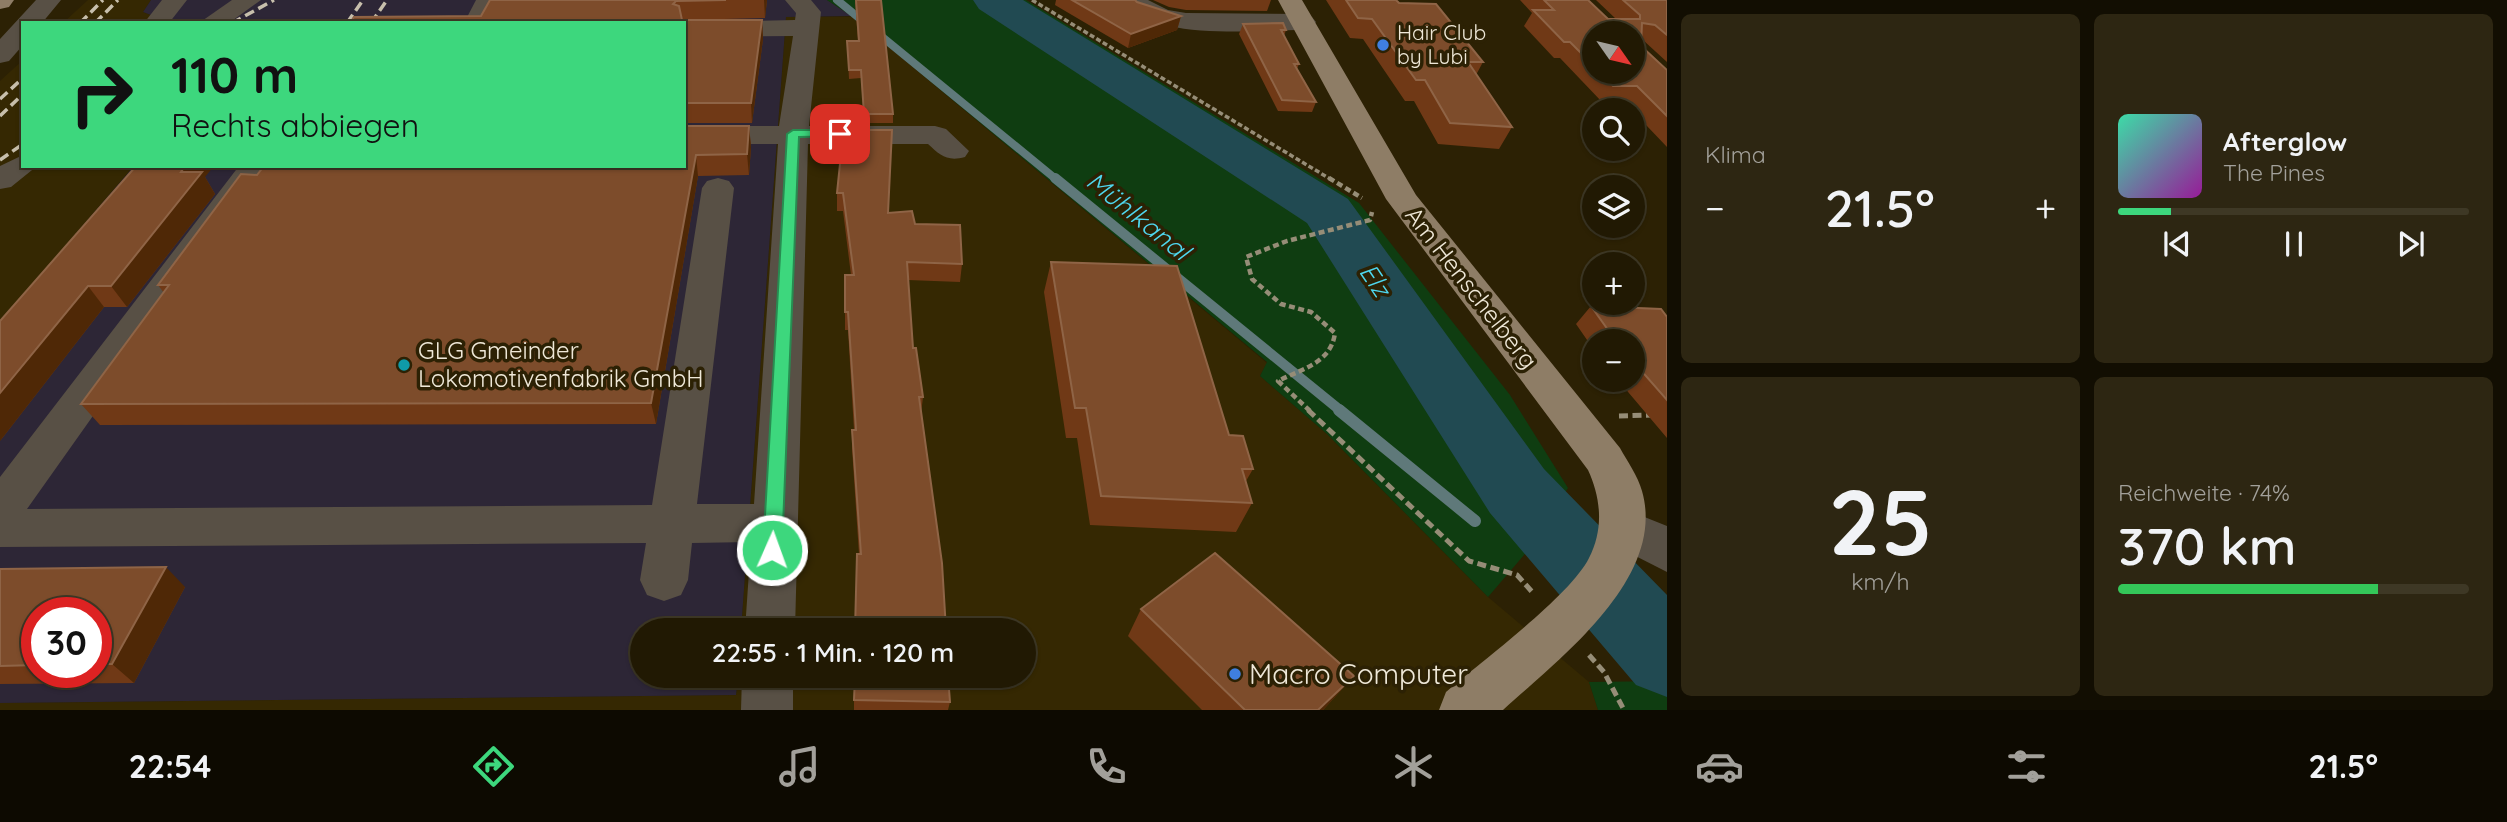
<!DOCTYPE html>
<html lang="de">
<meta charset="utf-8">
<style>
body{margin:0;font-family:Quicksand,sans-serif;background:#2d2612;color:#f1f3f6;height:100vh;display:flex;flex-direction:column;font-size:26px;white-space:nowrap}
*{box-sizing:border-box;margin:0}
p{font-size:23px;color:#a2a09a}
.icon{flex:none;width:38px;height:38px;fill:none;stroke:currentColor;stroke-width:2;stroke-linecap:round;stroke-linejoin:round}
.map{position:relative;flex:1;overflow:hidden}
.sheet{display:flex;flex-direction:column;gap:14px;padding:14px;background:#120e02;width:840px}
.sheet>*{flex:none}
.hud{position:absolute;left:21px;top:21px;width:665px;height:147px;border-radius:0px;box-shadow:0 2px 5px #0004,0 0 0 2px #3e3825;background:#3dd77d;color:#111;overflow:hidden}
.needle{width:46px;rotate:124deg}
.tools{position:absolute;left:1582px;top:21px;display:grid;gap:14px}
.tools a{display:grid;place-items:center;width:63px;height:63px;border-radius:50%;background:#211903;box-shadow:0 2px 5px #0004,0 0 0 2px #3e3825;font-size:35px}
.speed{position:absolute;left:21px;top:597px;display:flex;gap:14px;font-size:35px;font-weight:700;text-align:center}
.speed>*{display:grid;place-content:center;width:91px;height:91px;border-radius:50%;background:#211903;box-shadow:0 2px 5px #0004,0 0 0 2px #3e3825;line-height:1}
.speed .limit{border:10px solid #d22;background:#fff;color:#111}
.pin{position:absolute;display:grid;place-items:center;width:60px;height:60px;color:#fff;margin:-30px;border-radius:14px;box-shadow:0 4px 10px #0006}
.me{position:absolute;width:77px;margin:-38px;rotate:2deg;stroke-linejoin:round;filter:drop-shadow(0 0 5px #0008)}
.turn{display:flex;align-items:center;gap:24px;height:147px;padding:0 35px;font-size:32px}
.turn .icon{width:91px;height:91px;stroke-width:2.5}
.turn b{display:block;font-size:49px;line-height:60px}
.big{font-size:52px;font-weight:600;line-height:1.1}
.sheet .tile{flex:1;display:flex;flex-direction:column;justify-content:center;gap:10px;min-width:0;padding:0 24px;border-radius:10px;background:#2d2612}
.sheet .dial{align-items:center;gap:0}
.dial b{font-size:91px;line-height:1}
.song{display:flex;align-items:center;gap:21px}
.cover{width:84px;height:84px;border-radius:10px;background:linear-gradient(135deg,hsl(160 70% 55%),hsl(300 70% 35%))}
.played{height:7px;border-radius:4px;background:linear-gradient(90deg,#3dd77d 15%,#3e3825 15%)}
.keys{display:flex;justify-content:space-around;direction:ltr}
.heat{display:flex;justify-content:space-between;align-items:center;font-size:38px;direction:ltr}
.charge{height:10px;border-radius:5px;background:linear-gradient(90deg,#34c759 74%,#3e3825 0)}
.sheet .tiles{flex:1;display:grid;gap:14px;grid-template-columns:repeat(2,1fr)}
.trip{position:absolute;left:630px;top:618px;width:406px;height:70px;border-radius:35px;background:#211903;box-shadow:0 2px 5px #0004,0 0 0 2px #3e3825;font-weight:600;line-height:70px;text-align:center}
.tabs{display:flex;height:112px;justify-content:space-around;align-items:center;background:#0d0a01;color:#a2a09a}
.tabs .icon{width:49px;height:49px}
.tabs .selected{color:#3dd77d}
.tabs b{font-size:32px;color:#f1f3f6}
main{display:flex;flex:1;min-height:0}
.map>svg:first-child{display:block}
.built{fill:#352802}
.industrial{fill:#2d2636;fill-rule:evenodd}
.green{fill:#0f3d11}
.lines{fill:none;stroke-linecap:round;stroke-linejoin:round}
.stream-far2{stroke:#5f797a;stroke-width:8}
.stream-far1{stroke:#5f797a;stroke-width:10}
.stream{stroke:#5f797a;stroke-width:12}
.river{fill:#214a52;fill-rule:evenodd}
.path-far2{stroke:#968d77;stroke-width:3.5;stroke-dasharray:5 2.5;stroke-linecap:butt}
.path-far1{stroke:#968d77;stroke-width:4.5;stroke-dasharray:6 3.5;stroke-linecap:butt}
.path{stroke:#968d77;stroke-width:5;stroke-dasharray:9 4.5;stroke-linecap:butt}
.minor{fill:#585045;fill-rule:evenodd}
.major{fill:#8e7d66;fill-rule:evenodd}
.rail{stroke:#c7bfac;stroke-width:3.5;stroke-dasharray:10 5;stroke-linecap:butt}
.wall{fill:#703916;fill-rule:evenodd}
.shaded-wall{fill:#4f2806}
.building{fill:#7d4c2b;stroke:#8f6446;stroke-width:2}
.route{fill:#3dd77d;stroke:#288c51;stroke-width:2}
.shop-dot{fill:#3f7fe0;stroke:#2c2104;stroke-width:2.5}
.culture-dot{fill:#0f9aa8;stroke:#2c2104;stroke-width:2.5}
.labels{text-anchor:middle;stroke-width:7;stroke-linejoin:round;paint-order:stroke}
.far-poi-label{font-size:21px;fill:#efe8d8;stroke:#2c2104;text-anchor:start}
.street-label{font-size:24px;fill:#efe8d8;stroke:#2c2104}
.poi-label{font-size:24px;fill:#efe8d8;stroke:#2c2104;text-anchor:start}
.water-label{font-size:26px;font-style:italic;fill:#4ed6ed;stroke:#2c2104}
.near-poi-label{font-size:28px;fill:#efe8d8;stroke:#2c2104;text-anchor:start}
</style>
<main>
<div class="map">
<svg width="1667" height="710" viewBox="0 0 1667 710">
<rect width="100%" height="100%" fill="#2c2104"/>
<g class="built">
<polygon points="88,0 151,0 143,12 172,23 63,23"/>
<polygon points="786,17 853,17 1267,363 1260,376 1327,434 1488,597 1589,682 1598,710 0,710 0,703 736,695 738,676 1024,676 1024,630 741,630"/>
<polygon points="23,60 23,166 134,166 0,322 0,81"/>
</g>
<path class="industrial" d="M151 0H827L852 16 786 17 741 630H642V676H738L736 695 0 703V322L134 166H684V23H172L143 12ZM37 612H96V672H37Z"/>
<g class="green">
<polygon points="827,0 1026,0 1359,203 1510,395 1568,488 1524,555 1488,597 1327,434 1260,376 1267,362 853,17"/>
<polygon points="1667,681 1667,710 1598,710 1589,682"/>
</g>
<g class="lines">
<polyline class="stream-far2" points="837,0 1057,180"/>
<polyline class="stream-far1" points="1055,178 1341,411"/>
<polyline class="stream" points="1339,410 1475,521"/>
<polygon class="river" points="973,0 1023,0 1348,199 1544,469 1667,595 1667,697 1636,685 1490,513 1307,223 979,9"/>
<polyline class="path-far2" points="1032,0 1332,180"/>
<g class="path-far1">
<polyline points="1329,178 1362,198"/>
<path d="M1310 411 1278 381C1302 369 1331 363 1335 333L1311 312 1281 304 1252 279 1246 257 1287 241 1370 220 1372 212"/>
</g>
<g class="path">
<polyline points="1308,410 1469,561 1517,575 1534,594"/>
<polyline points="1619,416 1652,415"/>
<polyline points="1589,655 1604,672 1624,710"/>
</g>
<g class="minor">
<polygon points="36,0 61,0 42,23 23,23 23,45 9,61 0,63 0,39"/>
<polygon points="162,0 187,0 169,23 144,23"/>
<polygon points="232,0 261,0 229,23 199,23"/>
<polygon points="476,0 500,0 489,23 464,23"/>
<path d="M785 0H811L821 12 809 126H935L946 129 969 151 965 157C947 162 940 155 928 144H808L795 630H745L751 542 692 543 688 580 681 595 664 601 647 595 640 580 646 543 0 547V477L239 166H270L27 509 652 505 702 188 707 181 718 178 729 181 734 188 697 504H754L778 144H684V126H779L793 36 684 37V23H678L795 20 796 13Z"/>
<path d="M1121 0H1148L1168 10 1186 13 1303 14 1312 17 1316 22 1312 27 1303 30C1257 30 1150 42 1121 0Z"/>
<polygon points="23,155 23,166 37,166 11,187 0,189 0,166"/>
<polygon points="1622,508 1667,526 1667,572 1606,541 1599,527 1606,513"/>
<polygon points="742,676 793,676 793,710 741,710"/>
</g>
<g class="major">
<polygon points="0,0 14,0 9,7 0,9"/>
<path d="M1278 0H1302L1416 195 1620 448C1627 461 1638 476 1642 491 1667 578 1559 659 1503 710H1439L1446 692C1482 661 1570 596 1589 558 1604 529 1601 498 1588 470L1386 199Z"/>
</g>
<g class="rail">
<polyline points="80,23 103,0"/>
<polyline points="95,23 118,0"/>
<polyline points="232,23 274,0"/>
<polyline points="347,23 363,0"/>
<polyline points="371,23 387,0"/>
<polyline points="0,99 23,78"/>
<polyline points="0,116 23,94"/>
<polyline points="0,160 23,144"/>
</g>
</g>
<g class="wall">
<polygon points="490,0 767,0 765,18 686,20 762,20 763,39 752,123 684,123 684,23"/>
<polygon points="855,0 893,114 893,123 864,123 861,78 849,79 847,41 858,41"/>
<polygon points="1056,0 1135,0 1137,2 1181,16 1177,30 1128,48 1055,5"/>
<polygon points="1153,0 1271,0 1267,11 1186,10 1169,7"/>
<polygon points="1326,0 1396,0 1483,62 1476,75 1512,127 1499,149 1438,144 1414,101 1405,101 1363,39 1350,38"/>
<path d="M1520 0H1588L1608 19H1616L1596 0H1667V62L1644 41H1642L1641 46 1667 70V147L1625 103 1602 102 1560 58H1554L1524 26 1532 13ZM1594 33 1633 72H1594Z"/>
<polygon points="1243,24 1286,30 1284,36 1299,64 1297,69 1316,102 1312,112 1278,111 1239,34"/>
<polygon points="684,126 749,126 751,147 749,175 698,176 656,424 100,425 81,404 164,293 158,285 257,175"/>
<polygon points="866,130 888,213 915,224 962,264 960,282 908,280 913,348 923,397 921,414 942,563 859,554 852,448 852,430 854,430 848,330 845,330 845,275 851,275 843,211 837,211 837,193 866,155"/>
<polygon points="136,166 205,177 215,194 127,307 104,307 0,441"/>
<polygon points="1051,262 1229,435 1253,469 1246,481 1252,503 1236,532 1090,525 1077,438 1066,438 1044,292"/>
<polygon points="1591,306 1667,317 1667,438 1623,386 1620,386 1615,380 1633,380 1633,341 1594,341 1594,350 1576,324"/>
<path d="M0 569 185 587 134 683 0 684ZM37 612H96V672H37Z"/>
<polygon points="1141,609 1354,676 1323,710 1202,710 1128,636"/>
<polygon points="854,676 950,702 948,710 854,710"/>
</g>
<g class="shaded-wall">
<polygon points="764,0 767,0 765,18"/>
<polygon points="1181,16 1177,30 1128,48 1131,34"/>
<polygon points="762,20 763,39 752,123 751,103"/>
<polygon points="749,126 751,147 749,175 747,154"/>
<polygon points="696,155 698,176 656,424 651,403"/>
<polygon points="185,166 214,166 205,177 215,194 127,307 111,286 181,172"/>
<polygon points="88,286 104,307 0,441 0,393"/>
<polygon points="166,567 185,587 134,683 112,664"/>
<polygon points="1354,676 1323,710 1318,710"/>
</g>
<g class="building">
<polygon points="490,0 726,0 676,1 673,4 679,6 682,20 762,20 751,103 684,103 684,23 350,23 354,17 481,16"/>
<polygon points="856,0 881,0 893,114 864,114 861,70 849,70 847,41 859,41"/>
<polygon points="1072,0 1135,0 1137,2 1181,16 1131,34"/>
<polygon points="1346,0 1396,0 1399,3 1436,4 1483,62 1468,62 1512,127 1450,123 1425,80 1416,80 1372,19 1358,18"/>
<polygon points="1544,0 1588,0 1608,19 1640,19 1640,15 1623,0 1667,0 1667,35 1655,25 1642,23 1641,46 1667,70 1667,116 1637,86 1613,86 1600,72 1633,72 1633,33 1594,33 1594,66 1570,42 1564,42 1533,10 1554,10"/>
<polygon points="1283,23 1286,30 1281,30 1299,64 1294,64 1316,102 1282,100 1243,24"/>
<polygon points="684,126 749,126 747,154 696,155 651,403 81,404 169,285 158,285 241,174 257,175 264,166 684,166"/>
<polygon points="866,130 892,130 888,213 912,211 915,224 960,225 962,264 907,262 913,348 916,348 923,397 919,397 942,563 946,630 855,630 857,554 861,554 852,430 856,430 848,312 845,312 845,275 854,275 843,193 837,193 841,154 868,156"/>
<polygon points="136,166 185,166 181,172 202,172 111,286 88,286 0,393 0,321"/>
<polygon points="1051,262 1177,266 1229,435 1243,436 1253,469 1242,469 1252,503 1101,496 1086,408 1075,408"/>
<polygon points="1591,306 1661,309 1667,317 1667,400 1639,368 1636,368 1633,364 1633,341 1616,341"/>
<polygon points="1215,553 1354,676 1318,710 1245,710 1141,609"/>
<polygon points="166,567 112,664 96,664 96,612 37,612 37,665 0,666 0,569"/>
<polygon points="855,676 948,676 950,702 854,700"/>
</g>
<polygon class="route" points="840,130 846,134 845,136 799,137 782,550 779,556 766,556 763,550 787,134 793,130"/>
<g class="shop-dot">
<circle cx="1383" cy="45" r="7"/>
<circle cx="1235" cy="674" r="7"/>
</g>
<circle class="culture-dot" cx="404" cy="365" r="7"/>
<g class="labels">
<g class="far-poi-label">
<text x="1397" y="40">Hair Club<tspan x="1397" dy="24">by Lubi</tspan></text>
</g>
<g class="street-label">
<text transform="translate(1471 288) rotate(52)" y="8">Am Henschelberg</text>
</g>
<g class="poi-label">
<text x="418" y="359">GLG Gmeinder<tspan x="418" dy="28">Lokomotivenfabrik GmbH</tspan></text>
</g>
<g class="water-label">
<text transform="translate(1138 216) rotate(39)" y="9">Mühlkanal</text>
<text transform="translate(1375 280) rotate(56)" y="9">Elz</text>
</g>
<g class="near-poi-label">
<text x="1249" y="684">Macro Computer</text>
</g>
</g>
</svg>
<div class="tools">
<a><svg class="needle" viewBox="-14 -14 28 28"><path d="M0-13l5 13h-10z" fill="#e53935"/><path d="M0 13l5-13h-10z" fill="#a2a09a"/></svg></a>
<a><svg class="icon" aria-label="search" viewBox="0 0 24 24"><circle cx="10" cy="10" r="6"/><path d="M15 15l6 6"/></svg></a>
<a><svg class="icon" aria-label="layers" viewBox="0 0 24 24"><path d="M12 4l9 5-9 5-9-5zM3 14l9 5 9-5"/></svg></a>
<a>+</a>
<a>−</a>
</div>
<div class="speed"><div class="limit">30</div></div>
<div class="pin" style="left:840px;top:134px;background:#d93025"><svg class="icon" aria-label="arrive" viewBox="0 0 24 24"><path d="M6 21V4h12l-3 4 3 4H6"/></svg></div>
<svg class="me" style="left:772px;top:550px" viewBox="-20 -20 40 40"><circle r="17" fill="#3dd77d" stroke="#fff" stroke-width="3"/><path d="M0-11L8 9 0 5-8 9z" fill="#fff"/></svg>
<div class="trip">22:55 · 1 Min. · 120 m</div>
<div class="hud">
<div class="turn"><svg class="icon" aria-label="right" viewBox="0 0 24 24"><path d="M7 20v-9h11M14 6l5 5-5 5"/></svg><div><b>110 m</b>Rechts abbiegen</div></div>
</div>
</div>
<section class="sheet">
<div class="tiles">
<div class="tile"><p>Klima</p>
<div class="heat"><a>−</a><b class="big">21.5°</b><a>+</a></div>
</div>
<div class="tile">
<div class="song"><i class="cover"></i><div><b>Afterglow</b><p>The Pines</p></div></div>
<div class="played"></div>
<div class="keys"><svg class="icon" aria-label="previous" viewBox="0 0 24 24"><path d="M18 5L8 12l10 7zM5 5v14"/></svg><svg class="icon" aria-label="pause" viewBox="0 0 24 24"><path d="M8 5v14M16 5v14"/></svg><svg class="icon" aria-label="next" viewBox="0 0 24 24"><path d="M6 5l10 7-10 7zM19 5v14"/></svg></div>
</div>
<div class="tile dial"><b>25</b><p>km/h</p></div>
<div class="tile"><p>Reichweite · 74%</p><b class="big">370 km</b><div class="charge"></div></div>
</div>
</section>
</main>
<nav class="tabs">
<b>22:54</b>
<svg class="icon selected" aria-label="directions" viewBox="0 0 24 24"><path d="M12 3l9 9-9 9-9-9zM9 14v-3h6M13 9l2 2-2 2"/></svg>
<svg class="icon" aria-label="music" viewBox="0 0 24 24"><path d="M9 18V5l10-2v13"/><circle cx="6" cy="18" r="3"/><circle cx="16" cy="16" r="3"/></svg>
<svg class="icon" aria-label="phone" viewBox="0 0 24 24"><path d="M5 4h4l2 5-3 2q2 4 5 5l2-3 5 2v4C11 20 4 13 5 4z"/></svg>
<svg class="icon" aria-label="climate" viewBox="0 0 24 24"><path d="M12 3v18M4 7l16 10M4 17L20 7"/></svg>
<svg class="icon" aria-label="car" viewBox="0 0 24 24"><path d="M5 17H2v-5l4-1 3-4h7l3 4 3 1v5h-3M9 17h6M6 11h13"/><circle cx="7" cy="17" r="2"/><circle cx="17" cy="17" r="2"/></svg>
<svg class="icon" aria-label="filters" viewBox="0 0 24 24"><path d="M4 7h16M4 17h16"/><circle cx="9" cy="7" r="2"/><circle cx="15" cy="17" r="2"/></svg>
<b>21.5°</b>
</nav>
